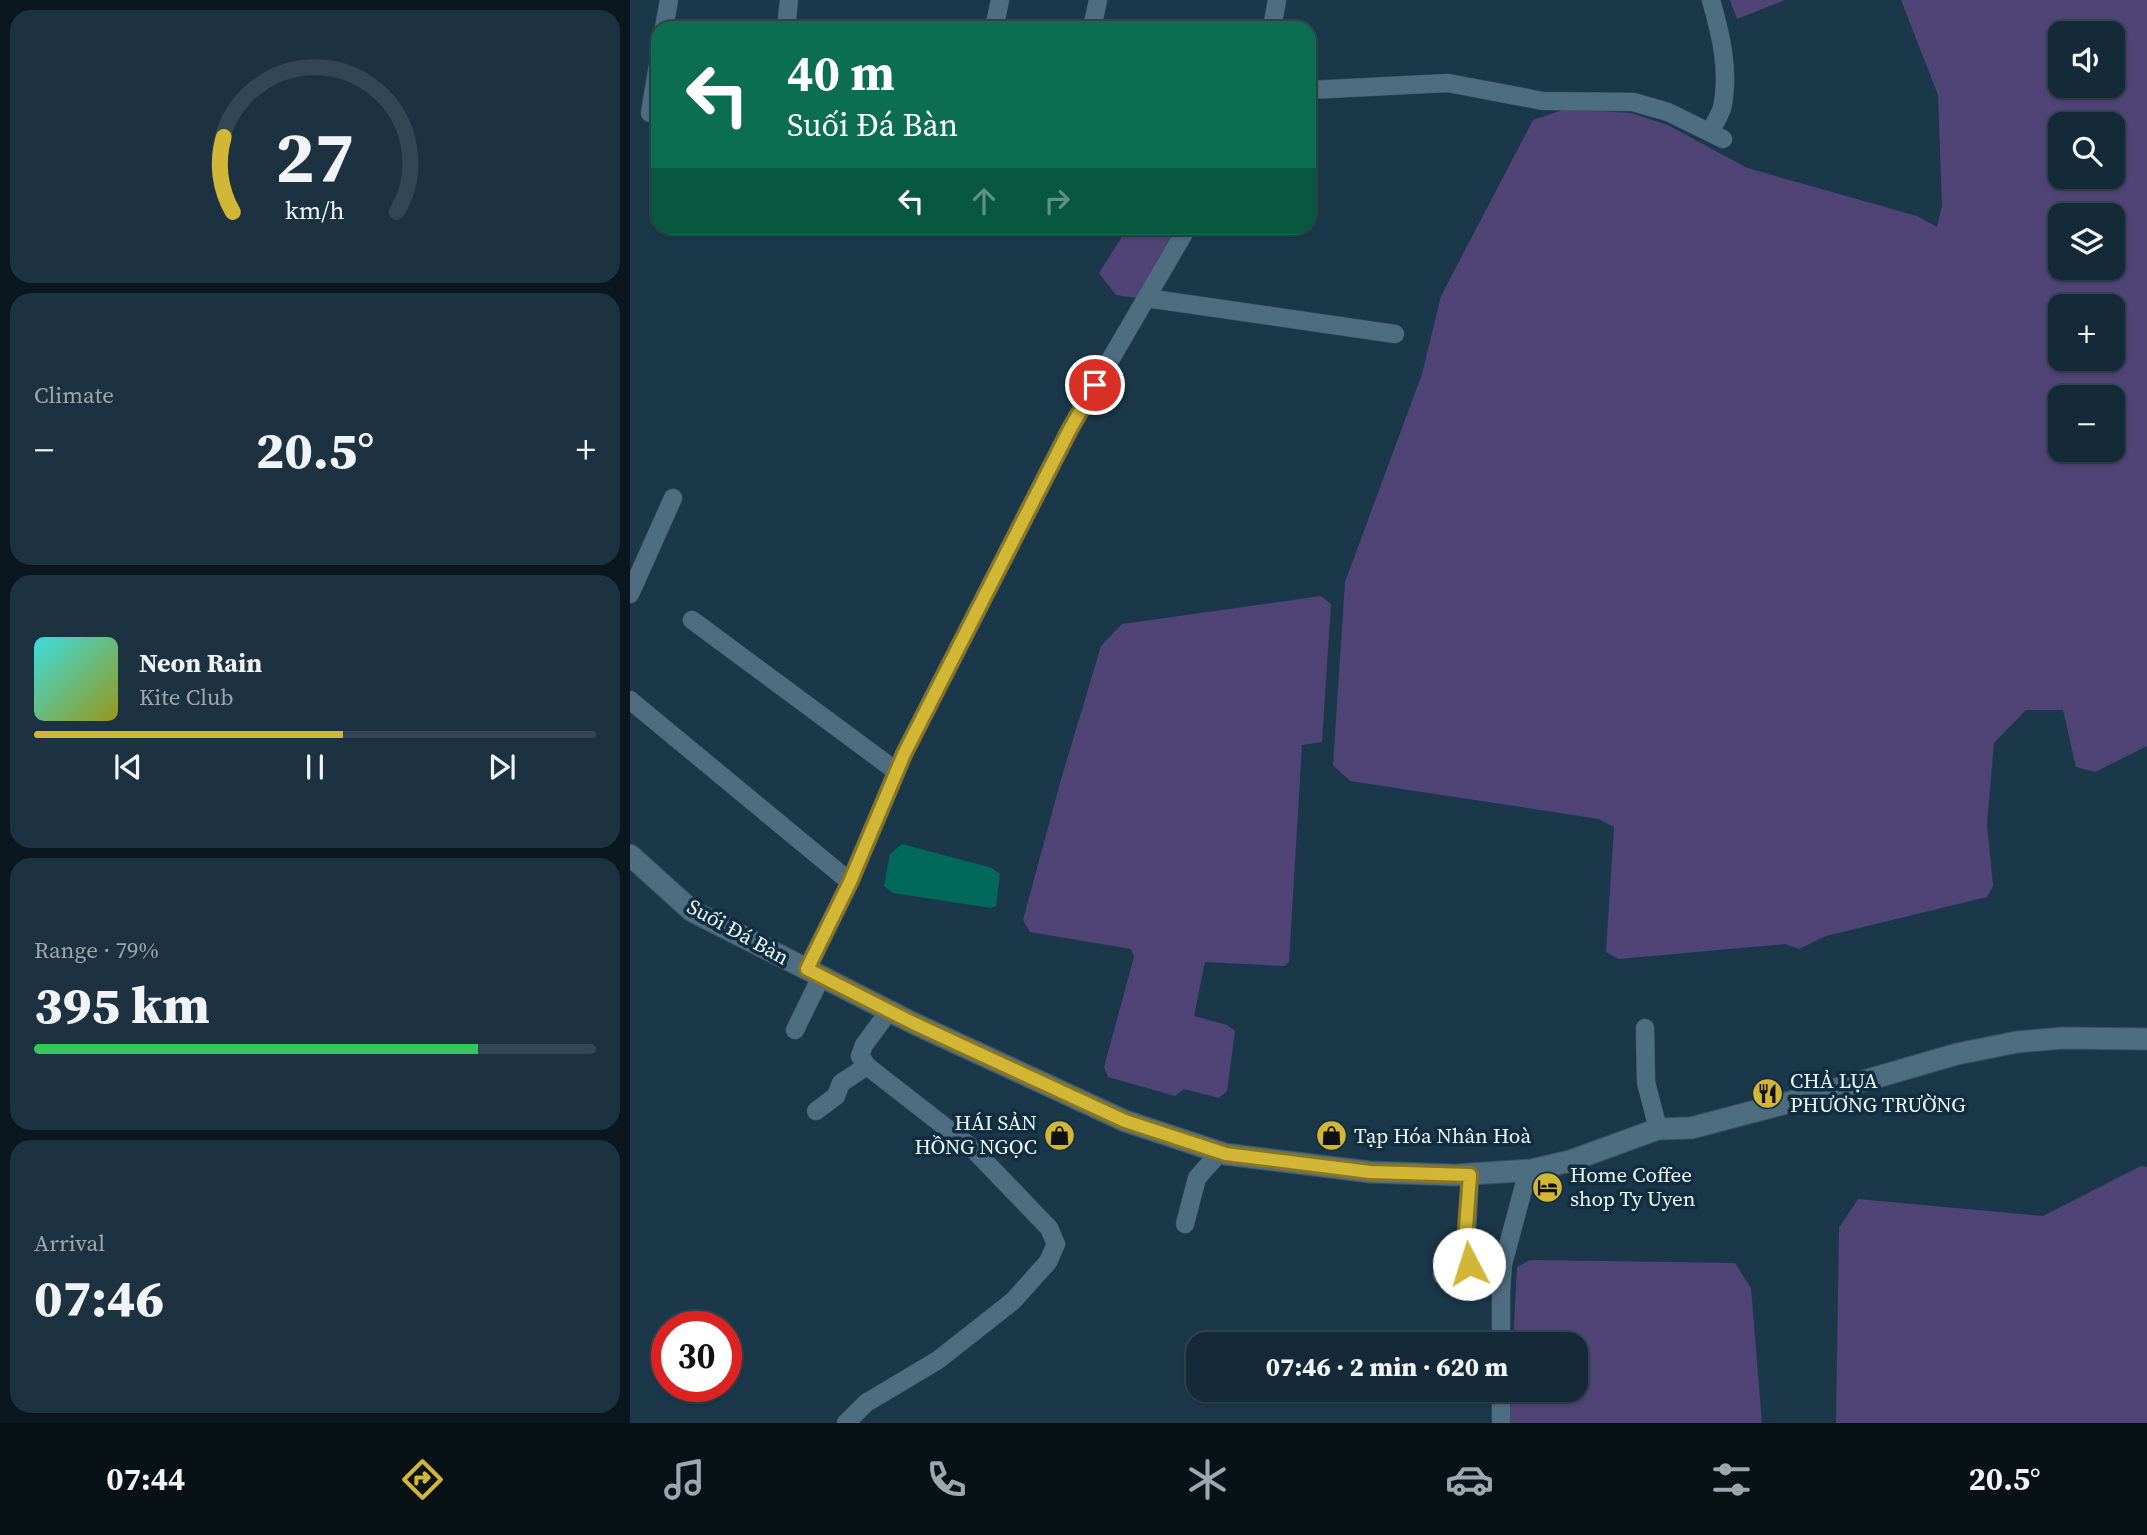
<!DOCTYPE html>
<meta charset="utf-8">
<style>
body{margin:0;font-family:"Source Serif 4",serif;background:#1d3240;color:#f1f3f6;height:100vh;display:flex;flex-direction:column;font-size:26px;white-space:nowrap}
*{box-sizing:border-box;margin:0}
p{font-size:23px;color:#9da7ae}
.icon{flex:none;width:38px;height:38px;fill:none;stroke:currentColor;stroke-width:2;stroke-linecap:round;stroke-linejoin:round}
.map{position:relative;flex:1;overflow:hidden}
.side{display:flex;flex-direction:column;gap:10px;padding:10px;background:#0b171f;width:630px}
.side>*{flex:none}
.top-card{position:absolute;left:21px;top:21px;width:665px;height:214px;border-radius:21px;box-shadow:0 2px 5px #0004,0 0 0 2px #334653;background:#0b6e4f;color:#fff;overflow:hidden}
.buttons{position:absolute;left:1418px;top:21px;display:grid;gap:14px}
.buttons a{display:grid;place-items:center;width:77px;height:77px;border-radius:14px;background:#142a38;box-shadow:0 2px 5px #0004,0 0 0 2px #334653;font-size:35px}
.speed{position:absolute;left:21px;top:1311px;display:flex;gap:14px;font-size:35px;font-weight:700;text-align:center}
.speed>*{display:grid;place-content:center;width:91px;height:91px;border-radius:50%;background:#142a38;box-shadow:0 2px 5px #0004,0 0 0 2px #334653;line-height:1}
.speed .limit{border:10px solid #d22;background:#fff;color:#111}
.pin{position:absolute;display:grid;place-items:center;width:60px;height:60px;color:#fff;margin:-30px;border:4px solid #fff;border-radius:50%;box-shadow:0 2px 7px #0007}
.me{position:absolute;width:77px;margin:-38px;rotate:355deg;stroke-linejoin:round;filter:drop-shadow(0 0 5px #0008)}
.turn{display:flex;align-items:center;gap:24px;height:147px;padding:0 21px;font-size:32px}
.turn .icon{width:91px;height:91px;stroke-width:2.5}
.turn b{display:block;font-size:49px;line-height:60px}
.lanes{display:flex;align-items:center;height:66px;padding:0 21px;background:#0003;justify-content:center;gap:35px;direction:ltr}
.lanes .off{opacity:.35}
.big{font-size:52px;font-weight:800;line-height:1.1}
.side .tile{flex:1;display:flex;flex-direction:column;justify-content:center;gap:10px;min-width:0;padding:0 24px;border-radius:21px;background:#1d3240}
.side .dial{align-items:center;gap:0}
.dial svg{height:182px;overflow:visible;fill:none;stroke:#334653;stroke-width:7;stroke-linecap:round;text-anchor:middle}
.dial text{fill:#f1f3f6;stroke:none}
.song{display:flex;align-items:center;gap:21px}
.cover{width:84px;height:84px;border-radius:10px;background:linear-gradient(135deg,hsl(180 70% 55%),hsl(60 70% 35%))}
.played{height:7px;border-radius:4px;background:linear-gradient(90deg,#d2b635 55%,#334653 55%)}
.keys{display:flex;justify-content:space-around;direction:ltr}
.heat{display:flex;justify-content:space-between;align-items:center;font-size:38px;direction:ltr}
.charge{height:10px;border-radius:5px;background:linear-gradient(90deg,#34c759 79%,#334653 0)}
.trip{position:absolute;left:556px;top:1332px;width:402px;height:70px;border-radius:21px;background:#142a38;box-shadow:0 2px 5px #0004,0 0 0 2px #334653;font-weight:800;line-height:70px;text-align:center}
.menu{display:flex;height:112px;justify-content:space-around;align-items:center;background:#081116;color:#9da7ae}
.menu .icon{width:49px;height:49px}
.menu .current{color:#d2b635}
.menu b{font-size:32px;color:#f1f3f6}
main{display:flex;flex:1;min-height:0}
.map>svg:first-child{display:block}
.green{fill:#4f4475;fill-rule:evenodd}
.water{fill:#01685c}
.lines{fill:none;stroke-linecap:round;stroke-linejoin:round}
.minor-casing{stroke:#3a5361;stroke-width:19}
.tertiary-casing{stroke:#3a5361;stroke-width:23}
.minor{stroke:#4f6d81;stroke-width:18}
.tertiary{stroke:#4f6d81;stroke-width:21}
.route-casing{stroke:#887622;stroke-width:18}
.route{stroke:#d2b635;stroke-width:12}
.labels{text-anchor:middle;stroke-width:7;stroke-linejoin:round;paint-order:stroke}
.street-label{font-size:21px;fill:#ecf6fd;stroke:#102e3f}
.poi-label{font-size:21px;fill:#ecf6fd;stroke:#102e3f;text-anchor:start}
</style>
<main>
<section class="side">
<div class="tile dial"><svg viewBox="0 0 100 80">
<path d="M14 69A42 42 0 1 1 86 69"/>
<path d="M14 69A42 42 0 0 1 10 36" stroke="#d2b635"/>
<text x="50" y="56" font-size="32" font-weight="700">27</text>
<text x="50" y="72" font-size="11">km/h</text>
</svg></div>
<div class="tile"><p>Climate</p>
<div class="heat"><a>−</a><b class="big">20.5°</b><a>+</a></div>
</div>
<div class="tile">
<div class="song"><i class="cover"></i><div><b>Neon Rain</b><p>Kite Club</p></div></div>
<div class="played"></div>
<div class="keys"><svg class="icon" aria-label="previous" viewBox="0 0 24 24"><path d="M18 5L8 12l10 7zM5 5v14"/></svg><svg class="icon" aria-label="pause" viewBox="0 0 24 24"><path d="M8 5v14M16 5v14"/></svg><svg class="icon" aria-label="next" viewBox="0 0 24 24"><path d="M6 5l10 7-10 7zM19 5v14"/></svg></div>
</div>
<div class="tile"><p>Range · 79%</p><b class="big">395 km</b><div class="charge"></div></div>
<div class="tile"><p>Arrival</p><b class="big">07:46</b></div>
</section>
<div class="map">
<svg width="1517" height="1423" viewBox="0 0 1517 1423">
<rect width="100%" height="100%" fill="#1b384a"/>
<g class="green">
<polygon points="1100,0 1155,0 1107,19"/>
<path d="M1271 0H1517V746L1465 772 1446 767 1433 710H1396L1364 743 1357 824 1363 886 1357 897 1196 936 1169 949 1155 944 989 959 976 952 984 827 969 819 720 781 703 765 715 582 792 374 811 296 903 120 936 109 1001 113 1038 125 1117 168 1287 216 1307 227 1312 206 1308 95ZM1430 33H1482V86H1430ZM1430 124H1482V177H1430ZM1430 215H1482V268H1430ZM1430 306H1482V359H1430ZM1430 397H1482V450H1430Z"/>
<polygon points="472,228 549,228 507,298 486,295 469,273 493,235"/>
<polygon points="691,596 701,604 692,742 672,745 659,962 654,966 575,962 564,1016 597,1025 605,1031 597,1091 589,1098 554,1089 545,1096 478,1077 474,1067 504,957 501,949 400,932 393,920 430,783 471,646 492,624"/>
<polygon points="1511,1166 1517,1167 1517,1423 1206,1423 1209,1228 1228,1199 1413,1216"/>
<polygon points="900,1260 1105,1263 1121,1288 1132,1423 879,1423 881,1390 947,1390 947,1344 883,1344 887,1267"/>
</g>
<polygon class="water" points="272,844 362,868 370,874 366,906 361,908 263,893 254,886 260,854"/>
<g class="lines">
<defs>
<g id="minor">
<polyline points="34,28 39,0"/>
<polyline points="156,28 159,0"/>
<polyline points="364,28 370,0"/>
<polyline points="462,28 468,0"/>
<polyline points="642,28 647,0"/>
<polyline points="679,90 818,83 913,101 1003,102 1038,112 1093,139"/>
<polyline points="20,113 28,65"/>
<path d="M1080 132C1084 125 1089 116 1092 108 1100 72 1091 35 1081 0"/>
<polyline points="516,298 765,334"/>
<polyline points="0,594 43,498"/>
<polyline points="62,620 266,771"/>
<polyline points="0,700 220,882"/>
<polyline points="177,969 220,882 274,754 440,429 557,228"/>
<polyline points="1015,1028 1016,1082 1028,1129"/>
<polyline points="165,1030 191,977"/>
<polyline points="186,1111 206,1096 211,1083 237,1066"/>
<polyline points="555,1224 567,1178 590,1152"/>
<polyline points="812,1275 837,1268 839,1263 837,1228 840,1175"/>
<polyline points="871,1344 871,1291 873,1264 895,1182 902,1170"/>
<polyline points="871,1420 871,1390"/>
<polyline points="216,1423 236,1403 308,1360 383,1301 418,1262 426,1244 419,1228 341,1147 237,1066 230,1056 234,1045 259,1011"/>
</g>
<polyline id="tertiary" points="0,855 62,911 283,1023 495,1121 595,1154 740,1172 825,1175 902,1170 940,1161 1028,1129 1061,1128 1168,1100 1327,1054 1387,1042 1433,1038 1517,1039"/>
</defs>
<use href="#minor" class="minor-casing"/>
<use href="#tertiary" class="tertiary-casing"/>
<use href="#minor" class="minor"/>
<use href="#tertiary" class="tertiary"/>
</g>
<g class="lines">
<defs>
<polyline id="route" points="465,385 440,429 274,754 220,882 177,969 283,1023 495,1121 596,1154 740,1172 840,1175 836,1228 839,1264"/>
</defs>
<use href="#route" class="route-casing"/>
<use href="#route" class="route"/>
</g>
<defs>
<symbol id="restaurant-disc" viewBox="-11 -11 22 22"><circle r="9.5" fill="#d2b635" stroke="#102e3f"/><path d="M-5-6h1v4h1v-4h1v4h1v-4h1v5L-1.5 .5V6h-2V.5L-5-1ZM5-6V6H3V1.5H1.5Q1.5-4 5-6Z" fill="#111"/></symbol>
<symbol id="shop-disc" viewBox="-11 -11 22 22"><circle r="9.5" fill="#d2b635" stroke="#102e3f"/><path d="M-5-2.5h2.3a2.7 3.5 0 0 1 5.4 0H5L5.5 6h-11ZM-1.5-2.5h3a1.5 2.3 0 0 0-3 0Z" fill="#111"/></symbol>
<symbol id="hotel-disc" viewBox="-11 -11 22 22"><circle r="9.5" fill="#d2b635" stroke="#102e3f"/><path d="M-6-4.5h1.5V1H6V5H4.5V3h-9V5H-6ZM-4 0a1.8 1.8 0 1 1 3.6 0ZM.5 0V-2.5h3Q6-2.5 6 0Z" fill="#111"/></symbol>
</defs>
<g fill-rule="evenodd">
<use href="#restaurant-disc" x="1120" y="1076" width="35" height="35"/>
<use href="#shop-disc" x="412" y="1118" width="35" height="35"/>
<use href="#shop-disc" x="684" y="1118" width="35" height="35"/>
<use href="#hotel-disc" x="900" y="1170" width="35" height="35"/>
</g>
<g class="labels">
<g class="street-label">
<text transform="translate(108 932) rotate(29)" y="7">Suối Đá Bàn</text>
</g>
<g class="poi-label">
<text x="1160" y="1088">CHẢ LỤA<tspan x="1160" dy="24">PHƯƠNG TRƯỜNG</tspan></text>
<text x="407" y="1130" text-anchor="end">HÁI SẢN<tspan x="407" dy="24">HỒNG NGỌC</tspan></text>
<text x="724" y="1143">Tạp Hóa Nhân Hoà</text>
<text x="940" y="1182">Home Coffee<tspan x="940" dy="24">shop Ty Uyen</tspan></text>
</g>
</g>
</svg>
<div class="buttons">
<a><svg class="icon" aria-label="sound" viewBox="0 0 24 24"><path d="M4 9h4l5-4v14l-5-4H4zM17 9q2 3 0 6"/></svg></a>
<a><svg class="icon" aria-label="search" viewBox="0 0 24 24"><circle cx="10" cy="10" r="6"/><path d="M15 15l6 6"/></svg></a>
<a><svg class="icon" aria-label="layers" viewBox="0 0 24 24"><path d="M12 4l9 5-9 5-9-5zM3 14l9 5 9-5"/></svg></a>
<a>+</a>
<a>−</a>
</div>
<div class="speed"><div class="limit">30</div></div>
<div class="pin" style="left:465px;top:385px;background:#d93025"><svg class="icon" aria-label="arrive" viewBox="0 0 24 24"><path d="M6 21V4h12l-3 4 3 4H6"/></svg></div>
<svg class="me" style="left:839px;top:1264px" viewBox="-20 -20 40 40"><circle r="19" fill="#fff"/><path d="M0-13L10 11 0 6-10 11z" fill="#d2b635"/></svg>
<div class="trip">07:46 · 2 min · 620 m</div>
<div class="top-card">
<div class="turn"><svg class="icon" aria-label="left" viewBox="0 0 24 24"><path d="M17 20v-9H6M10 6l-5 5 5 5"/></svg><div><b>40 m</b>Suối Đá Bàn</div></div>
<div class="lanes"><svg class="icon" aria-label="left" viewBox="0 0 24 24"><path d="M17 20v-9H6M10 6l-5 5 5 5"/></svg><svg class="icon off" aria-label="ahead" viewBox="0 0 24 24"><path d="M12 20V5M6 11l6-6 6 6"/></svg><svg class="icon off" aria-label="right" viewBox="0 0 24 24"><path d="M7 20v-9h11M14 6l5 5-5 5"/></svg></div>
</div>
</div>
</main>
<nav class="menu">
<b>07:44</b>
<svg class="icon current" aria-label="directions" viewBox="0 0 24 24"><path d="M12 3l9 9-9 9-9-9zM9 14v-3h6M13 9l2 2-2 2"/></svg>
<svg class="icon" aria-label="music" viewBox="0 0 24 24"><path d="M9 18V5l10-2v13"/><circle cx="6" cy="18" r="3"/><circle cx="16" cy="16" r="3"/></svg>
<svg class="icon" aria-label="phone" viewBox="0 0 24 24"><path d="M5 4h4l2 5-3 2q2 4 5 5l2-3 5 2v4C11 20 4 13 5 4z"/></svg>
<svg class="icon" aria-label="climate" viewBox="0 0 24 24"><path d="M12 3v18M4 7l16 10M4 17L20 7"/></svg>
<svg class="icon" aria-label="car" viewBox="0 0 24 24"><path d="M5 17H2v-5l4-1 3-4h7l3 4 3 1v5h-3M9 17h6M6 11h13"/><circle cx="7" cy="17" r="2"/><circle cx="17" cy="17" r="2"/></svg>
<svg class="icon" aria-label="filters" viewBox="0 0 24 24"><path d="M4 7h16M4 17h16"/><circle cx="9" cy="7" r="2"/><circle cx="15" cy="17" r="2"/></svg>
<b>20.5°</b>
</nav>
